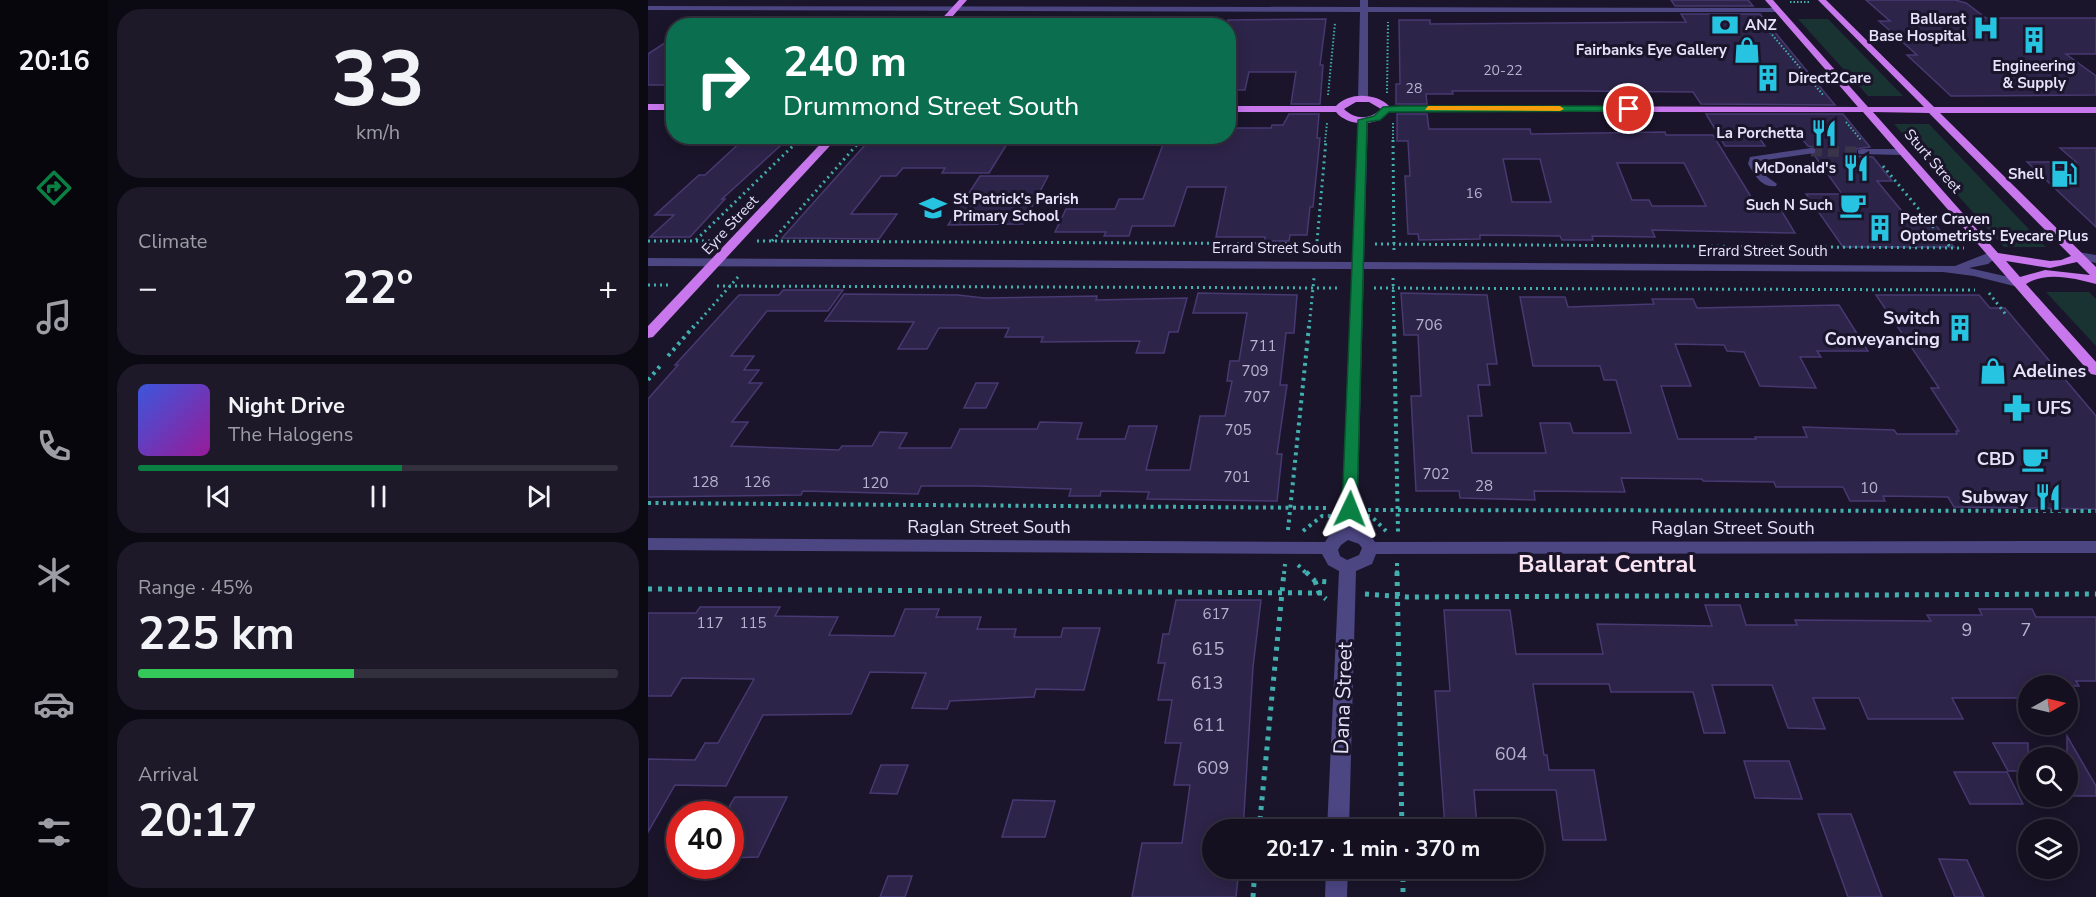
<!DOCTYPE html>
<meta charset="utf-8">
<style>
body{margin:0;font-family:"Nunito Sans",sans-serif;background:#1d1929;color:#f1f3f6;height:100vh;display:flex;flex-direction:column;font-size:22px;white-space:nowrap}
*{box-sizing:border-box;margin:0}
p{font-size:20px;color:#9d9da5}
.icon{flex:none;width:33px;height:33px;fill:none;stroke:currentColor;stroke-width:2;stroke-linecap:round;stroke-linejoin:round}
.map{position:relative;flex:1;overflow:hidden}
.drawer{display:flex;flex-direction:column;gap:9px;padding:9px;background:#0b0912;width:540px}
.drawer>*{flex:none}
.guide{position:absolute;left:18px;top:18px;width:570px;height:126px;border-radius:24px;box-shadow:0 3px 15px #0003,0 0 0 2px #33303e;background:#0b6e4f;color:#fff;overflow:hidden}
.needle{width:39px;rotate:82deg}
.controls{position:absolute;left:1370px;top:675px;display:grid;gap:12px}
.controls a{display:grid;place-items:center;width:60px;height:60px;border-radius:50%;background:#141020;box-shadow:0 3px 15px #0003,0 0 0 2px #33303e;font-size:30px}
.speed{position:absolute;left:18px;top:801px;display:flex;gap:12px;font-size:30px;font-weight:700;text-align:center}
.speed>*{display:grid;place-content:center;width:78px;height:78px;border-radius:50%;background:#141020;box-shadow:0 3px 15px #0003,0 0 0 2px #33303e;line-height:1}
.speed .limit{border:9px solid #d22;background:#fff;color:#111}
.pin{position:absolute;display:grid;place-items:center;width:51px;height:51px;color:#fff;margin:-26px;border:3px solid #fff;border-radius:50%;box-shadow:0 2px 6px #0007}
.me{position:absolute;width:66px;margin:-33px;rotate:2deg;stroke-linejoin:round;filter:drop-shadow(0 0 4px #0008)}
.turn{display:flex;align-items:center;gap:21px;height:126px;padding:0 18px;font-size:27px}
.turn .icon{width:78px;height:78px;stroke-width:2.5}
.turn b{display:block;font-size:42px;line-height:51px}
.big{font-size:45px;font-weight:700;line-height:1.1}
.drawer .widget{flex:1;display:flex;flex-direction:column;justify-content:center;gap:9px;min-width:0;padding:0 21px;border-radius:24px;background:#1d1929}
.drawer .dial{align-items:center;gap:0}
.dial b{font-size:78px;line-height:1}
.song{display:flex;align-items:center;gap:18px}
.cover{width:72px;height:72px;border-radius:9px;background:linear-gradient(135deg,hsl(230 70% 55%),hsl(300 70% 35%))}
.played{height:6px;border-radius:3px;background:linear-gradient(90deg,#0b8043 55%,#33303e 55%)}
.keys{display:flex;justify-content:space-around;direction:ltr}
.heat{display:flex;justify-content:space-between;align-items:center;font-size:33px;direction:ltr}
.charge{height:9px;border-radius:4px;background:linear-gradient(90deg,#34c759 45%,#33303e 0)}
.trip{position:absolute;left:554px;top:819px;width:342px;height:60px;border-radius:30px;background:#141020;box-shadow:0 3px 15px #0003,0 0 0 2px #33303e;font-weight:700;line-height:60px;text-align:center}
main{display:flex;flex:1;min-height:0}
.menu{display:flex;flex-direction:column;width:108px;justify-content:space-around;align-items:center;background:#08060d;color:#9d9da5}
.menu .icon{width:42px;height:42px}
.menu .on{color:#0b8043}
.menu b{font-size:27px;color:#f1f3f6}
.map>svg:first-child{display:block}
.green{fill:#193333}
.building{fill:#2d2449;stroke:#473971;stroke-width:1.5;fill-rule:evenodd}
.lines{fill:none;stroke-linecap:round;stroke-linejoin:round}
.minor-tunnel{stroke:#393449;stroke-width:11;stroke-dasharray:11 6;stroke-linecap:butt}
.path-far3{stroke:#42afaf;stroke-width:2;stroke-dasharray:1.5 2;stroke-linecap:butt}
.path-far2{stroke:#42afaf;stroke-width:3;stroke-dasharray:2 4;stroke-linecap:butt}
.path-far1{stroke:#42afaf;stroke-width:4;stroke-dasharray:3 4.5;stroke-linecap:butt}
.path{stroke:#42afaf;stroke-width:5;stroke-dasharray:4 6;stroke-linecap:butt}
.minor{fill:#4c4683;fill-rule:evenodd}
.major{fill:#c877ed;fill-rule:evenodd}
.route{fill:#0b8043;stroke:#07532c;stroke-width:1.5}
.slow{fill:#f59e0b}
.labels{text-anchor:middle;stroke-width:6;stroke-linejoin:round;paint-order:stroke}
.far-number-label{font-size:14px;fill:#b8b2ce}
.far-poi-label{font-size:15px;font-weight:bold;fill:#e6e2fb;stroke:#1a152a;text-anchor:end}
.far-street-label{font-size:15px;fill:#e6e2fb;stroke:#1a152a}
.number-label{font-size:15px;fill:#b8b2ce}
.poi-label{font-size:18px;font-weight:bold;fill:#e6e2fb;stroke:#1a152a;text-anchor:end}
.street-label{font-size:18px;fill:#e6e2fb;stroke:#1a152a}
.near-number-label{font-size:18px;fill:#b8b2ce}
.near-street-label{font-size:21px;fill:#e6e2fb;stroke:#1a152a}
.district-label{font-size:24px;font-weight:bold;fill:#fbe4f1;stroke:#1a152a}
</style>
<main>
<nav class="menu">
<b>20:16</b>
<svg class="icon on" aria-label="directions" viewBox="0 0 24 24"><path d="M12 3l9 9-9 9-9-9zM9 14v-3h6M13 9l2 2-2 2"/></svg>
<svg class="icon" aria-label="music" viewBox="0 0 24 24"><path d="M9 18V5l10-2v13"/><circle cx="6" cy="18" r="3"/><circle cx="16" cy="16" r="3"/></svg>
<svg class="icon" aria-label="phone" viewBox="0 0 24 24"><path d="M5 4h4l2 5-3 2q2 4 5 5l2-3 5 2v4C11 20 4 13 5 4z"/></svg>
<svg class="icon" aria-label="climate" viewBox="0 0 24 24"><path d="M12 3v18M4 7l16 10M4 17L20 7"/></svg>
<svg class="icon" aria-label="car" viewBox="0 0 24 24"><path d="M5 17H2v-5l4-1 3-4h7l3 4 3 1v5h-3M9 17h6M6 11h13"/><circle cx="7" cy="17" r="2"/><circle cx="17" cy="17" r="2"/></svg>
<svg class="icon" aria-label="filters" viewBox="0 0 24 24"><path d="M4 7h16M4 17h16"/><circle cx="9" cy="7" r="2"/><circle cx="15" cy="17" r="2"/></svg>
</nav>
<section class="drawer">
<div class="widget dial"><b>33</b><p>km/h</p></div>
<div class="widget"><p>Climate</p>
<div class="heat"><a>−</a><b class="big">22°</b><a>+</a></div>
</div>
<div class="widget">
<div class="song"><i class="cover"></i><div><b>Night Drive</b><p>The Halogens</p></div></div>
<div class="played"></div>
<div class="keys"><svg class="icon" aria-label="previous" viewBox="0 0 24 24"><path d="M18 5L8 12l10 7zM5 5v14"/></svg><svg class="icon" aria-label="pause" viewBox="0 0 24 24"><path d="M8 5v14M16 5v14"/></svg><svg class="icon" aria-label="next" viewBox="0 0 24 24"><path d="M6 5l10 7-10 7zM19 5v14"/></svg></div>
</div>
<div class="widget"><p>Range · 45%</p><b class="big">225 km</b><div class="charge"></div></div>
<div class="widget"><p>Arrival</p><b class="big">20:17</b></div>
</section>
<div class="map">
<svg width="1448" height="897" viewBox="0 0 1448 897">
<rect width="100%" height="100%" fill="#1a152a"/>
<g class="green">
<polygon points="1150,19 1180,19 1255,96 1220,96"/>
<polygon points="1246,124 1281,124 1398,247 1356,247"/>
<polygon points="1398,292 1441,292 1448,299 1448,346"/>
</g>
<g class="building">
<polygon points="1023,0 1100,0 1105,6 1027,6"/>
<polygon points="1218,0 1307,0 1318,3 1338,18 1448,18 1448,54 1418,54 1448,76 1448,95 1303,96 1259,55 1269,55 1231,21 1242,21"/>
<polygon points="1033,14 1112,14 1187,105 1053,104 1045,92 936,91 804,91 805,94 778,94 779,104 748,104 748,84 752,84 751,20 782,20 782,24 1038,22"/>
<polygon points="678,19 672,65 675,65 672,104 643,104 648,72 601,72 597,90 580,90 580,20"/>
<polygon points="26,37 26,78 16,85 0,85 0,54"/>
<polygon points="641,114 671,114 669,138 672,138 665,207 662,207 659,235 642,235 641,241 616,241 617,237 568,237 578,187 539,187 526,226 484,226 481,236 456,236 458,232 407,232 418,209 467,209 471,199 495,199 518,136 580,136 580,128 623,128 624,125 635,125"/>
<path d="M749 114H779L781 129H882L883 134 1017 132 1018 135H1065L1108 205H1130L1147 233 1004 230 1007 237 944 236 945 240H914L912 236 832 235V239L771 240 770 234H760L757 176H762L760 141H749ZM855 159H892L903 202H864ZM969 163H1036L1058 206H1004L1001 200H984Z"/>
<polygon points="1058,114 1195,114 1222,147 1208,149 1208,156 1225,157 1244,181 1229,181 1258,216 1280,216 1306,247 1195,247 1158,194 1194,194 1166,155 1169,148 1160,146 1154,139 1112,139 1117,146 1077,146"/>
<polygon points="99,136 143,136 74,199 77,199 42,237 2,237 26,215 7,215 51,175 57,175"/>
<polygon points="225,136 364,136 341,173 294,173 297,168 255,168 248,176 233,176 203,214 249,214 231,239 134,238"/>
<polygon points="1412,148 1448,148 1448,227 1379,162 1428,162"/>
<polygon points="332,176 400,176 375,224 300,225"/>
<polygon points="135,290 195,290 180,311 119,311 83,356 106,356 96,370 111,370 101,383 114,383 84,422 100,422 83,446 191,450 194,446 224,446 232,432 259,433 251,448 303,448 312,429 389,429 392,422 434,423 429,439 477,439 481,426 509,426 498,470 542,470 552,416 577,416 584,381 579,381 582,361 591,361 599,313 545,313 550,293 649,295 646,333 638,333 632,385 639,385 629,454 634,454 629,501 499,499 501,492 453,491 452,496 421,496 423,489 329,486 273,486 270,494 155,491 153,495 0,497 0,399 30,365 27,365 91,295 131,295"/>
<polygon points="753,293 839,295 849,364 839,364 842,385 830,385 834,416 820,416 824,453 898,453 892,423 922,423 925,433 983,433 968,380 956,380 952,366 885,366 872,297 917,297 920,307 1006,304 1004,299 1045,299 1049,308 1191,305 1220,351 1169,351 1173,357 1152,357 1168,388 1112,386 1096,352 1079,351 1076,345 1027,344 1043,386 1013,386 1030,439 1108,439 1107,437 1159,437 1155,427 1246,430 1249,434 1309,434 1308,431 1311,431 1283,388 1291,388 1228,295 1331,295 1342,308 1357,308 1448,416 1448,509 1306,507 1300,497 1235,496 1237,501 1202,501 1195,487 1128,487 1126,482 1055,481 1054,479 973,478 977,492 886,491 887,500 812,498 811,491 768,491 763,396 773,396 770,335 756,335"/>
<polygon points="196,294 310,295 336,298 449,296 448,300 539,298 530,332 521,332 516,353 488,353 492,341 393,342 395,337 357,337 361,328 291,328 279,349 250,349 266,322 177,321"/>
<polygon points="328,383 350,383 338,408 316,408"/>
<polygon points="528,600 613,600 605,667 595,830 564,830 564,868 591,868 588,897 484,897 494,843 534,843 542,785 526,785 533,743 517,743 524,700 510,700 517,663 510,663 515,634 521,634"/>
<polygon points="1057,605 1092,605 1098,625 1149,625 1147,620 1283,621 1279,615 1334,615 1331,609 1384,609 1388,617 1448,617 1448,681 1428,681 1431,686 1380,686 1380,698 1304,698 1315,719 1220,719 1211,698 1165,698 1177,729 1140,728 1124,685 1064,685 1077,733 1056,733 1045,692 963,692 961,684 885,684 896,755 899,755 901,770 946,770 958,840 915,840 908,790 826,790 829,826 797,827 787,691 802,691 796,610 862,610 868,654 955,654 949,624 1064,626"/>
<polygon points="52,607 132,607 127,616 190,617 181,635 246,636 257,609 291,609 288,617 333,617 329,629 368,629 366,637 413,637 415,628 452,628 436,690 388,689 386,697 302,701 299,709 264,708 278,673 222,672 203,714 115,715 78,786 27,785 0,832 0,759 47,760 57,743 70,743 106,679 34,678 23,696 0,696 0,613 48,613"/>
<polygon points="1419,736 1448,786 1448,796 1419,796"/>
<polygon points="1345,743 1380,743 1380,771 1360,771"/>
<polygon points="1096,761 1141,761 1154,799 1107,798"/>
<polygon points="233,765 260,765 249,794 222,793"/>
<polygon points="1306,772 1359,772 1375,804 1322,804"/>
<polygon points="87,797 139,797 110,857 82,858 82,805"/>
<polygon points="365,800 407,801 397,837 354,837"/>
<polygon points="1170,814 1203,814 1234,897 1200,897"/>
<polygon points="1291,859 1319,860 1336,897 1307,897"/>
<polygon points="240,876 264,876 257,897 232,897"/>
</g>
<g class="lines">
<polyline class="minor-tunnel" points="1163,151 1214,152"/>
<g class="path-far3">
<polyline points="1142,2 1161,2"/>
<polyline points="1115,24 1176,96"/>
<polyline points="739,93 740,22"/>
<polyline points="680,95 687,23"/>
<polyline points="1198,122 1213,140"/>
<polyline points="745,123 745,142"/>
<polyline points="149,142 155,136"/>
<polyline points="212,142 217,136"/>
<polyline points="677,142 679,123"/>
</g>
<g class="path-far2">
<polyline points="745,140 746,253"/>
<polyline points="1235,166 1303,248"/>
<polyline points="48,240 151,140"/>
<polyline points="0,241 65,241"/>
<polyline points="109,241 695,244"/>
<polyline points="124,241 213,140"/>
<polyline points="727,244 1316,248"/>
<polyline points="668,253 678,140"/>
<polyline points="745,278 746,328"/>
<polyline points="0,285 23,285"/>
<polyline points="69,286 691,288"/>
<polyline points="726,288 1327,290"/>
<polyline points="1341,293 1359,316"/>
<polyline points="45,328 90,277"/>
<polyline points="661,328 666,278"/>
</g>
<g class="path-far1">
<polyline points="746,326 750,532"/>
<polyline points="20,356 46,326"/>
<polyline points="0,380 13,365"/>
<polyline points="0,503 682,508"/>
<polyline points="720,510 1448,511"/>
<polyline points="719,516 723,516 738,531"/>
<polyline points="640,530 661,326"/>
<polyline points="655,531 674,516 684,516"/>
<polyline points="749,563 749,574"/>
<polyline points="650,565 659,574"/>
<polyline points="636,574 637,564"/>
</g>
<g class="path">
<polyline points="658,572 667,581 681,582"/>
<polyline points="749,572 754,830"/>
<polyline points="667,581 671,593 678,599"/>
<polyline points="0,589 679,593"/>
<polyline points="717,594 759,597 1448,594"/>
<polyline points="611,830 636,572"/>
<polyline points="755,868 755,897"/>
<polyline points="605,897 607,868"/>
</g>
<g class="minor">
<polygon points="712,0 720,0 720,7 1129,8 1133,10 1129,12 720,12 720,99 715,102 710,99 712,12 0,10 0,6 712,7"/>
<path d="M715 117 720 120 716 262 1307 266 1345 251 1349 253V257L1340 264 1321 268 1374 280 1376 283 1370 287 1326 276 1295 272 716 269 709 530 723 536 727 542 1448 541V553L728 554 724 564 708 571 701 830H679L691 571 680 565 674 554 0 550V538L677 542 681 536 693 530 704 269 0 266V258L704 262 710 120ZM700 540 711 544 714 548 711 555 699 560 692 556 690 550 693 545Z"/>
<path d="M1163 148 1167 149V153L1111 161 1118 176 1129 184 1128 186C1113 188 1107 175 1100 164L1102 157Z"/>
<polygon points="1214,149 1254,149 1259,152 1254,155 1210,154 1210,150"/>
<polygon points="1430,252 1448,255 1448,263 1426,258 1424,256"/>
<polygon points="678,868 700,868 699,897 677,897"/>
</g>
<g class="major">
<polygon points="311,0 319,0 296,26 287,26"/>
<path d="M1117 0H1125L1220 107H1276L1170 0H1178L1286 107H1448V113H1292L1448 267V284C1426 278 1398 271 1378 284L1448 362V375L1443 374 1215 112H741C729 127 700 127 688 112H580V106H688C701 92 728 93 741 106L1210 107ZM708 102H721L733 109C722 120 707 120 696 109ZM1225 112 1281 113 1423 256 1413 260 1402 261 1350 253ZM1358 261 1402 268 1429 262 1442 275 1397 270 1372 277Z"/>
<rect x="0" y="104" width="26" height="6"/>
<polygon points="180,136 191,136 5,337 0,338 0,326"/>
</g>
</g>
<polygon class="route" points="753,106 981,106 986,109 981,111 741,112 732,120 719,122 709,509 702,515 694,509 710,120 726,116 735,107"/>
<polygon class="slow" points="780,106 912,106 916,109 912,111 777,110"/>
<defs>
<symbol id="bank-bare" viewBox="-9 -9 18 18"><path d="M-6-4H6V4H-6ZM0-2.3a2.3 2.3 0 1 0 0 4.6a2.3 2.3 0 1 0 0-4.6Z" fill="#27c4e2" stroke="#1a152a" stroke-width="2.5" paint-order="stroke"/></symbol>
<symbol id="hospital-bare" viewBox="-9 -9 18 18"><path d="M-5-5h3v3.5h4V-5h3V5h-3V1.5h-4V5h-3Z" fill="#27c4e2" stroke="#1a152a" stroke-width="2.5" paint-order="stroke"/></symbol>
<symbol id="building-bare" viewBox="-9 -9 18 18"><path d="M-4-6H4V6H1V3H-1V6H-4ZM-2.5-4.3h1.7v1.8h-1.7ZM.8-4.3h1.7v1.8H.8ZM-2.5-1h1.7V.8h-1.7ZM.8-1h1.7V.8H.8Z" fill="#27c4e2" stroke="#1a152a" stroke-width="2.5" paint-order="stroke"/></symbol>
<symbol id="shop-bare" viewBox="-9 -9 18 18"><path d="M-5-2.5h2.3a2.7 3.5 0 0 1 5.4 0H5L5.5 6h-11ZM-1.5-2.5h3a1.5 2.3 0 0 0-3 0Z" fill="#27c4e2" stroke="#1a152a" stroke-width="2.5" paint-order="stroke"/></symbol>
<symbol id="restaurant-bare" viewBox="-9 -9 18 18"><path d="M-5-6h1v4h1v-4h1v4h1v-4h1v5L-1.5 .5V6h-2V.5L-5-1ZM5-6V6H3V1.5H1.5Q1.5-4 5-6Z" fill="#27c4e2" stroke="#1a152a" stroke-width="2.5" paint-order="stroke"/></symbol>
<symbol id="fuel-bare" viewBox="-9 -9 18 18"><path d="M-5.5-6h7V0h2V4h1.3V-2.5L3-4.5l.8-.8L6-3V5H2.5V1h-1V6h-7ZM-4.2-4.7v3.2H.2V-4.7Z" fill="#27c4e2" stroke="#1a152a" stroke-width="2.5" paint-order="stroke"/></symbol>
<symbol id="cafe-bare" viewBox="-9 -9 18 18"><path d="M-5.5-4.5H6V0H3Q3 3.5 0 3.5H-2.5Q-5.5 3.5-5.5 0ZM3-3.2v2h1.7v-2ZM-6 4.5H4V6H-6Z" fill="#27c4e2" stroke="#1a152a" stroke-width="2.5" paint-order="stroke"/></symbol>
<symbol id="school-bare" viewBox="-9 -9 18 18"><path d="M0-5L7-2L0 1L-7-2ZM-4 1L0 2.5L4 1V4Q0 6-4 4Z" fill="#27c4e2" stroke="#1a152a" stroke-width="2.5" paint-order="stroke"/></symbol>
<symbol id="pharmacy-bare" viewBox="-9 -9 18 18"><path d="M-2-6h4v4h4v4h-4v4h-4v-4h-4v-4h4Z" fill="#27c4e2" stroke="#1a152a" stroke-width="2.5" paint-order="stroke"/></symbol>
</defs>
<g fill-rule="evenodd">
<use href="#bank-bare" x="1058" y="6" width="38" height="38"/>
<use href="#hospital-bare" x="1319" y="9" width="38" height="38"/>
<use href="#building-bare" x="1367" y="21" width="38" height="38"/>
<use href="#shop-bare" x="1080" y="31" width="38" height="38"/>
<use href="#building-bare" x="1101" y="59" width="38" height="38"/>
<use href="#restaurant-bare" x="1157" y="114" width="38" height="38"/>
<use href="#restaurant-bare" x="1189" y="149" width="38" height="38"/>
<use href="#fuel-bare" x="1397" y="155" width="38" height="38"/>
<use href="#cafe-bare" x="1186" y="186" width="38" height="38"/>
<use href="#school-bare" x="266" y="189" width="38" height="38"/>
<use href="#building-bare" x="1213" y="209" width="38" height="38"/>
<use href="#building-bare" x="1293" y="309" width="38" height="38"/>
<use href="#shop-bare" x="1326" y="352" width="38" height="38"/>
<use href="#pharmacy-bare" x="1350" y="389" width="38" height="38"/>
<use href="#cafe-bare" x="1368" y="440" width="38" height="38"/>
<use href="#restaurant-bare" x="1381" y="478" width="38" height="38"/>
</g>
<g class="labels">
<g class="far-number-label">
<text x="855" y="75">20-22</text>
<text x="766" y="93">28</text>
<text x="826" y="198">16</text>
</g>
<g class="far-poi-label">
<text x="1318" y="24">Ballarat<tspan x="1318" dy="17">Base Hospital</tspan></text>
<text x="1097" y="30" text-anchor="start">ANZ</text>
<text x="1079" y="55">Fairbanks Eye Gallery</text>
<text x="1386" y="71" text-anchor="middle">Engineering<tspan x="1386" dy="17">&amp; Supply</tspan></text>
<text x="1140" y="83" text-anchor="start">Direct2Care</text>
<text x="1156" y="138">La Porchetta</text>
<text x="1188" y="173">McDonald's</text>
<text x="1396" y="179">Shell</text>
<text x="305" y="204" text-anchor="start">St Patrick's Parish<tspan x="305" dy="17">Primary School</tspan></text>
<text x="1185" y="210">Such N Such</text>
<text x="1252" y="224" text-anchor="start">Peter Craven<tspan x="1252" dy="17">Optometrists' Eyecare Plus</tspan></text>
</g>
<g class="far-street-label">
<text transform="translate(1285 161) rotate(49)" y="5">Sturt Street</text>
<text transform="translate(82 225) rotate(-47)" y="5">Eyre Street</text>
<text x="629" y="253">Errard Street South</text>
<text x="1115" y="256">Errard Street South</text>
</g>
<g class="number-label">
<text x="781" y="330">706</text>
<text x="615" y="351">711</text>
<text x="607" y="376">709</text>
<text x="609" y="402">707</text>
<text x="590" y="435">705</text>
<text x="788" y="479">702</text>
<text x="589" y="482">701</text>
<text x="57" y="487">128</text>
<text x="109" y="487">126</text>
<text x="227" y="488">120</text>
<text x="836" y="491">28</text>
<text x="1221" y="493">10</text>
<text x="568" y="619">617</text>
<text x="62" y="628">117</text>
<text x="105" y="628">115</text>
</g>
<g class="poi-label">
<text x="1292" y="324">Switch<tspan x="1292" dy="21">Conveyancing</tspan></text>
<text x="1365" y="377" text-anchor="start">Adelines</text>
<text x="1389" y="414" text-anchor="start">UFS</text>
<text x="1367" y="465">CBD</text>
<text x="1380" y="503">Subway</text>
</g>
<g class="street-label">
<text x="341" y="533">Raglan Street South</text>
<text x="1085" y="534">Raglan Street South</text>
</g>
<g class="near-number-label">
<text x="1319" y="636">9</text>
<text x="1378" y="636">7</text>
<text x="560" y="655">615</text>
<text x="559" y="689">613</text>
<text x="561" y="731">611</text>
<text x="863" y="760">604</text>
<text x="565" y="774">609</text>
</g>
<g class="near-street-label">
<text transform="translate(695 698) rotate(-88)" y="7">Dana Street</text>
</g>
<g class="district-label">
<text x="959" y="572">Ballarat Central</text>
</g>
</g>
</svg>
<div class="controls">
<a><svg class="needle" viewBox="-14 -14 28 28"><path d="M0-13l5 13h-10z" fill="#e53935"/><path d="M0 13l5-13h-10z" fill="#9d9da5"/></svg></a>
<a><svg class="icon" aria-label="search" viewBox="0 0 24 24"><circle cx="10" cy="10" r="6"/><path d="M15 15l6 6"/></svg></a>
<a><svg class="icon" aria-label="layers" viewBox="0 0 24 24"><path d="M12 4l9 5-9 5-9-5zM3 14l9 5 9-5"/></svg></a>
</div>
<div class="speed"><div class="limit">40</div></div>
<div class="pin" style="left:981px;top:109px;background:#d93025"><svg class="icon" aria-label="arrive" viewBox="0 0 24 24"><path d="M6 21V4h12l-3 4 3 4H6"/></svg></div>
<svg class="me" style="left:702px;top:509px" viewBox="-20 -20 40 40"><path d="M0-17L14 15 0 8-14 15z" fill="#0b8043" stroke="#fff" stroke-width="4"/></svg>
<div class="trip">20:17 · 1 min · 370 m</div>
<div class="guide">
<div class="turn"><svg class="icon" aria-label="right" viewBox="0 0 24 24"><path d="M7 20v-9h11M14 6l5 5-5 5"/></svg><div><b>240 m</b>Drummond Street South</div></div>
</div>
</div>
</main>
